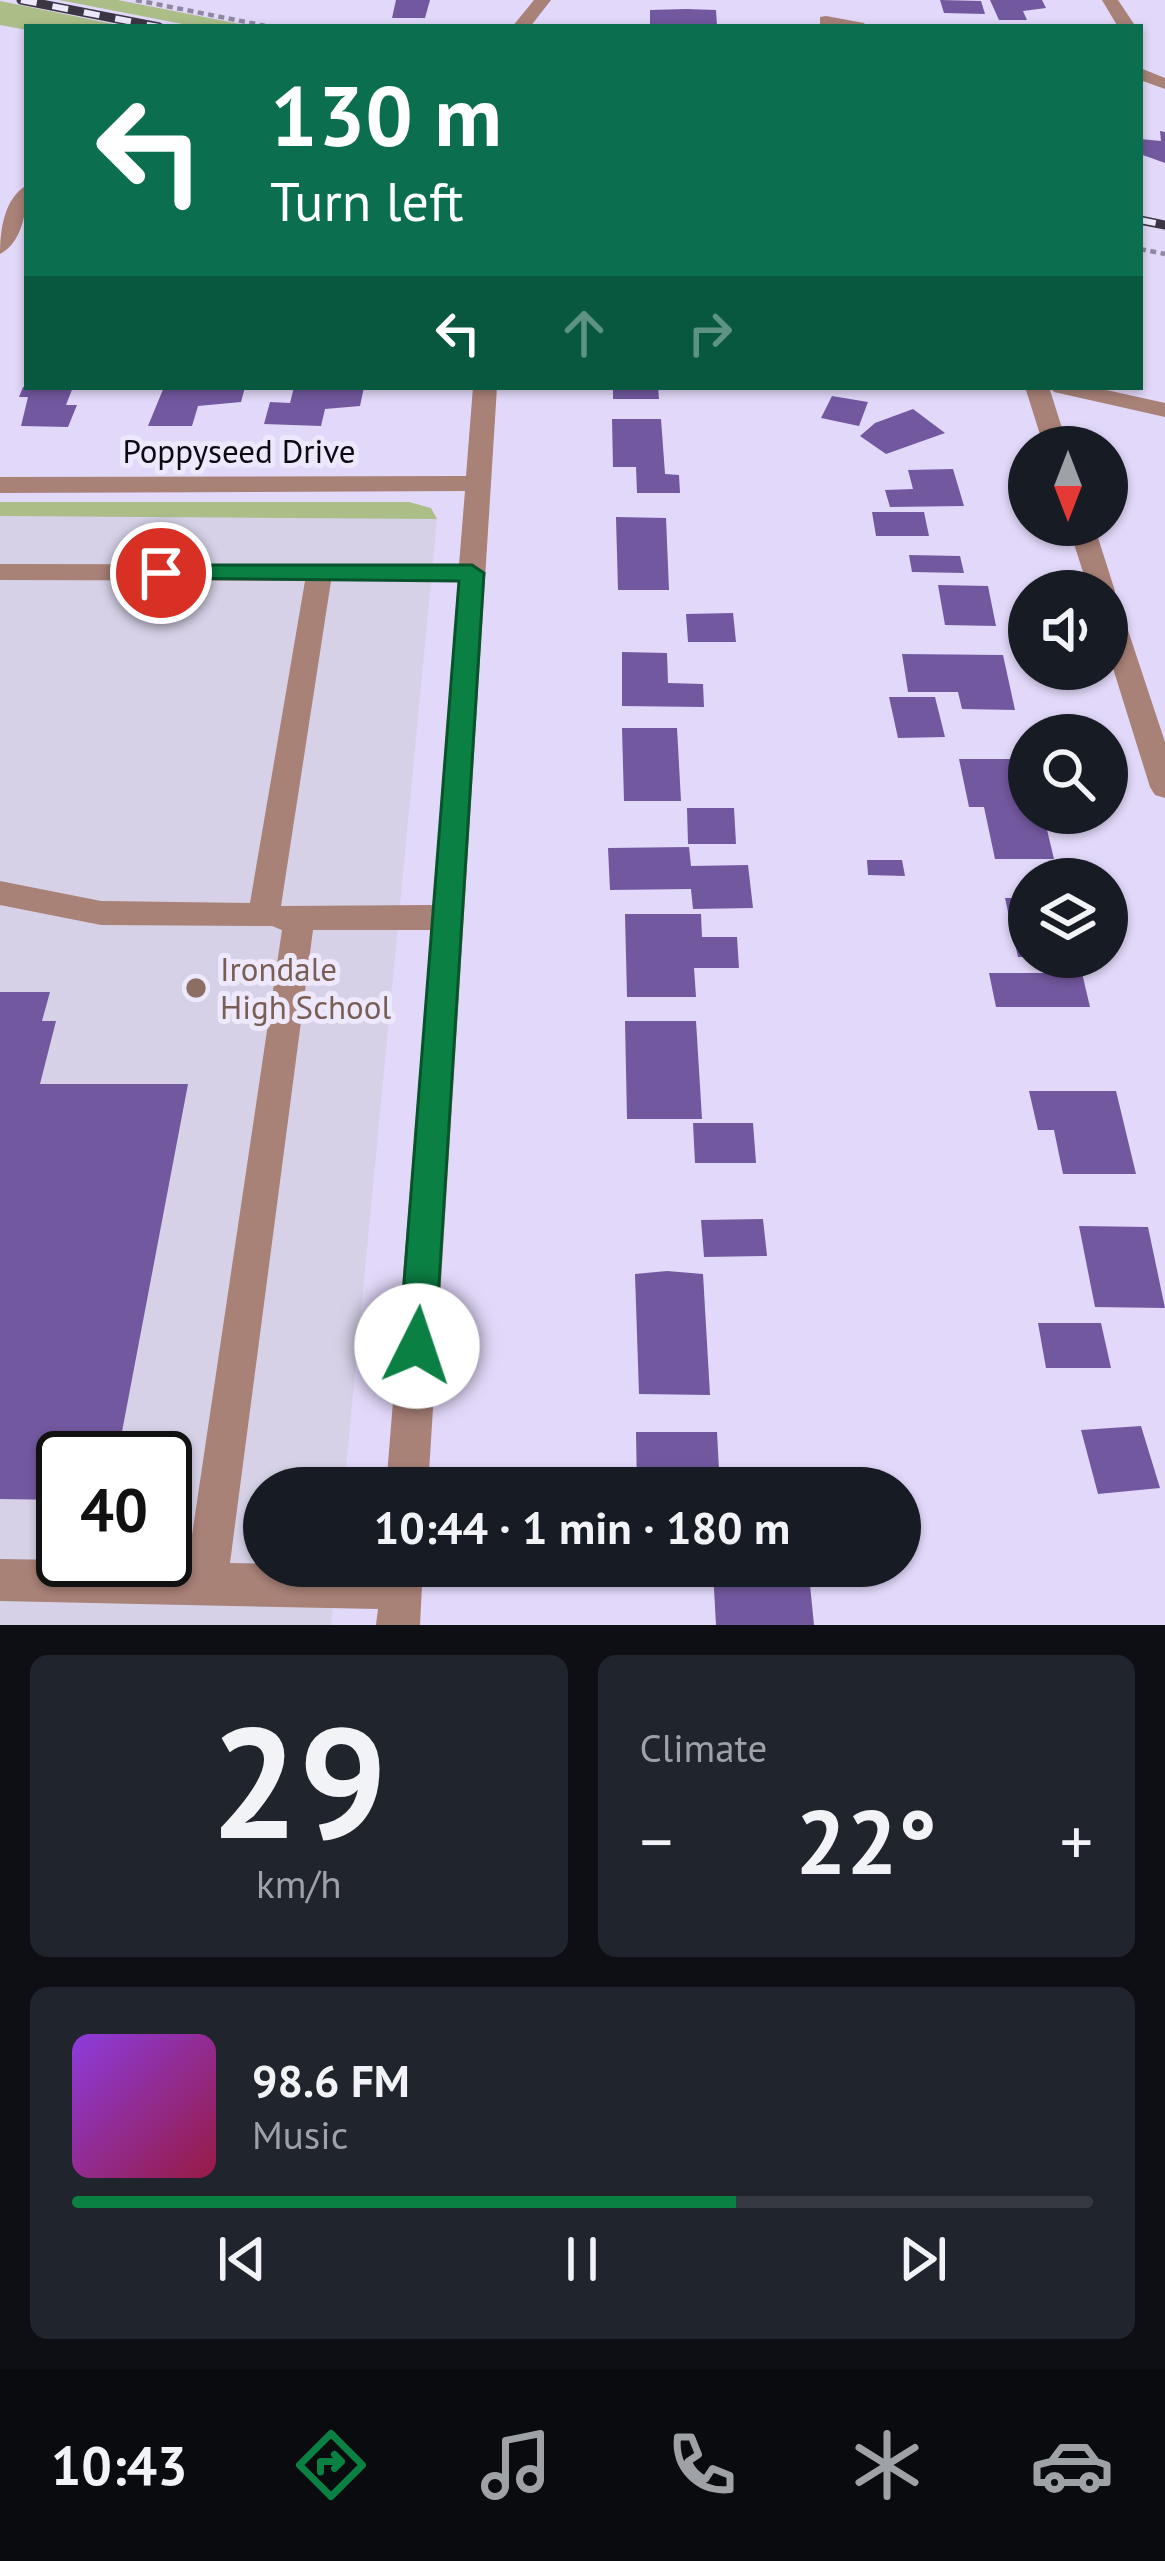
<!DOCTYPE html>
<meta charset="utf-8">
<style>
body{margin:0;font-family:"PT Sans",sans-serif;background:#20242c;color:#f1f3f6;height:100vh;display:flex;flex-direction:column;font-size:45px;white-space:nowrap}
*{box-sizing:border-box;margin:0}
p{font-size:39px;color:#9ea1a6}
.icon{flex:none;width:66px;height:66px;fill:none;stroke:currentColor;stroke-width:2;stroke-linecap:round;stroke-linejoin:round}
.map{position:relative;height:1625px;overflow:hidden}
.sheet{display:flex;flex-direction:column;gap:30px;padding:30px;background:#0d0f14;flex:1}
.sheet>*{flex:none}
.hud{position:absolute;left:24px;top:24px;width:1119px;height:366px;border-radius:0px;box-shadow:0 3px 9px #0004;background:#0b6e4f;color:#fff;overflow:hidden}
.needle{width:78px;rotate:180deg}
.fabs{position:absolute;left:1008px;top:426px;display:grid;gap:24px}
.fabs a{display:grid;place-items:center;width:120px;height:120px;border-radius:50%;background:#171b24;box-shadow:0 3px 9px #0004;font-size:60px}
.speed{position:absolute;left:36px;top:1431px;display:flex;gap:24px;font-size:60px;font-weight:700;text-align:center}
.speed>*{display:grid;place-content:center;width:156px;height:156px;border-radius:50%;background:#171b24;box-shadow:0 3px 9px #0004;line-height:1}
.speed .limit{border:6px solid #111;border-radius:18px;background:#fff;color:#111}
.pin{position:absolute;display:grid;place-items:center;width:102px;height:102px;color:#fff;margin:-51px;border:6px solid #fff;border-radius:50%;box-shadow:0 3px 12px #0007}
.me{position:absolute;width:132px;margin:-66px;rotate:4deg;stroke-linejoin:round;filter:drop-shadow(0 0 9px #0008)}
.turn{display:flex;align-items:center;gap:42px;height:252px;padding:0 48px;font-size:54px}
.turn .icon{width:156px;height:156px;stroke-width:2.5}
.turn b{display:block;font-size:84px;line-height:102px}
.lanes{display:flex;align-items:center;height:114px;padding:0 48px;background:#0003;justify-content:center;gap:60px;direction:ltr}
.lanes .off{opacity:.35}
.big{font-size:90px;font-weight:700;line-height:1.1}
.sheet .card{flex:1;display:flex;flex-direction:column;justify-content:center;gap:18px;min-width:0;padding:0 42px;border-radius:18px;background:#20242c}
.sheet .dial{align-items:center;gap:0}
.dial b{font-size:156px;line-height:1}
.song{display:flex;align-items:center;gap:36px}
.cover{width:144px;height:144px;border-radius:18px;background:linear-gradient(135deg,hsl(270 70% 55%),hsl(340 70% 35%))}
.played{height:12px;border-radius:6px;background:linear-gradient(90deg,#0b8043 65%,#363941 65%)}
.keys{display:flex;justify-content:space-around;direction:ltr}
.heat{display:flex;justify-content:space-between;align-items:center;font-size:66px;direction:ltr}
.sheet .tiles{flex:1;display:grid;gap:30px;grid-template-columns:1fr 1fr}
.card:last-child{grid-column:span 2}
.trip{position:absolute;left:243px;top:1467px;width:678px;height:120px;border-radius:60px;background:#171b24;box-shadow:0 3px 9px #0004;font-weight:700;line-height:120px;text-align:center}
.tabs{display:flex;height:192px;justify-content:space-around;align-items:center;background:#090b0e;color:#9ea1a6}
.tabs .icon{width:84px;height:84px}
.tabs .active{color:#0b8043}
.tabs b{font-size:54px;color:#f1f3f6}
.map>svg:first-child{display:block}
.education{fill:#d6d1e7;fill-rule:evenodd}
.green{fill:#acbe88}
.building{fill:#72589f}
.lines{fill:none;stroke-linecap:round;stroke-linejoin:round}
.path{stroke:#9088a0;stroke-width:4.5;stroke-dasharray:6 4.5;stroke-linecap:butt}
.minor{fill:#a88177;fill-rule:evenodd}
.rail-casing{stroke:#3b3544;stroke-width:9}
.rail{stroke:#eee8fc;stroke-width:6;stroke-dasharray:16;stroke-linecap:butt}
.route{fill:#0b8043;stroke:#07532c;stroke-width:3}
.education-dot{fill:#8d6e63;stroke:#eee8fc;stroke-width:4.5}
.labels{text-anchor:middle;stroke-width:10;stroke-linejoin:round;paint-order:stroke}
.street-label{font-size:33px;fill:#0d0913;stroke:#eee8fc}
.education-label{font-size:33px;fill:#785e54;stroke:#eee8fc;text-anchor:start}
</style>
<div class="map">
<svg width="1165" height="1625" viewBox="0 0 1165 1625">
<rect width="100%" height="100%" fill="#e2d8f9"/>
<path class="education" d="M328 515 437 519 344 1488H264V1566H337L331 1625H0V516ZM63 1458H165V1560H63Z"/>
<g class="green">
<polygon points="59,0 118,0 255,27 198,27"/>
<polygon points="0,1 128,27 27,30 0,25"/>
<polygon points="0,502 409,502 431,508 437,519 0,516"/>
</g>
<g class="building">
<polygon points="396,0 430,0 425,18 392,18"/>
<polygon points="940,0 981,1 985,14 944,13"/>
<polygon points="990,0 1042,0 1046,8 1023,11 1027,20 999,20"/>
<polygon points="686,9 716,10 717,26 650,27 650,10"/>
<polygon points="1160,131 1165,132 1165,163 1140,154 1140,139 1161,141"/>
<polygon points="23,387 73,387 66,405 77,405 68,427 21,426 28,397 19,397"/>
<polygon points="164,387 245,387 241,402 198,406 192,426 148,426"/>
<polygon points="294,387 364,387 360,406 325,409 321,426 264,424 270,402 290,403"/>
<polygon points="613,387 658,387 659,399 613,399"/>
<polygon points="832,396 868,402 859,426 821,418"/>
<polygon points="913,409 945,433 886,454 860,436 875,423"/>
<polygon points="612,419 661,419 665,474 679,475 680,493 637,493 636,467 613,467"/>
<polygon points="953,469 964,506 890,507 885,490 913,489 908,470"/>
<polygon points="872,512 924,512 929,536 876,536"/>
<polygon points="616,517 666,518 669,590 618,590"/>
<polygon points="909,555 960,556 964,573 912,572"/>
<polygon points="938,585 988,586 996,626 945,625"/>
<polygon points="733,613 736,642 688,642 686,614"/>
<polygon points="622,652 667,653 668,683 703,684 704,707 622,706"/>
<polygon points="902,654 1003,655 1015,710 962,709 958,692 908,692"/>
<polygon points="889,697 935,697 945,737 898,738"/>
<polygon points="622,728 677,728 681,801 624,801"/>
<polygon points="959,759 1020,759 1029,813 1043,813 1054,859 995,859 984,807 969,807"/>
<polygon points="687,808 734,808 736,844 688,844"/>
<polygon points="689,847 691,866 748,865 753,908 693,909 691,889 610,890 608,848"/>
<polygon points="867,860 902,860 905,876 868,875"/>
<polygon points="1005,898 1029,898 1029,957 1018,957"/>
<polygon points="625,914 701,914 702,937 737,937 739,968 694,968 696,997 627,997"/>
<polygon points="989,973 1082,973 1090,1007 996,1007"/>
<polygon points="0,992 50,992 42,1021 56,1021 40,1084 188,1084 117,1458 63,1458 63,1500 0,1499"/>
<polygon points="625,1021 696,1021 702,1119 627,1119"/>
<polygon points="1029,1091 1116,1091 1136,1174 1063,1174 1054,1130 1038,1130"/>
<polygon points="693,1123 753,1123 756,1163 695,1163"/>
<polygon points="763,1219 767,1256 704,1257 701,1220"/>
<polygon points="1079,1226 1148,1227 1165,1308 1095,1307"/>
<polygon points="667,1271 703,1274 710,1395 639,1394 635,1274"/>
<polygon points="1038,1323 1101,1323 1111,1368 1046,1368"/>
<polygon points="1141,1426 1160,1488 1098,1494 1081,1430"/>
<polygon points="636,1432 717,1432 720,1488 637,1488"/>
<polygon points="652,1566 789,1571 789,1585 810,1585 814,1625 716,1625 713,1571 652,1570"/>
</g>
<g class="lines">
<g class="path">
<polyline points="136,0 271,27"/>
<polyline points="1140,249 1165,254"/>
</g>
<g class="minor">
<polygon points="534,0 551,0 530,27 512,27"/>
<polygon points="1102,0 1118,0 1136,27 1118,27"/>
<polygon points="826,16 864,23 867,27 820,25 820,17"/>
<polygon points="1140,68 1165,78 1165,89 1140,80"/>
<path d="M27 185C27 209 23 242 0 254 0 230 4 198 27 185Z"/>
<path d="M473 387H497L428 1488H386L431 930H313L230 1563 423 1566 420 1625H376L378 1609 0 1601V1559L188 1562 282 930 272 926 101 925 0 905V881L101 901 250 903 305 581 0 580V564L459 565 465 491 0 493V477L466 476ZM331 581H458L433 905 281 906Z"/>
<polygon points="1025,387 1049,387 1068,447 1044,447"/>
<polygon points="1050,387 1093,387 1165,403 1165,417 1054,392"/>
<polygon points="1068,525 1094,525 1115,591 1109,598 1120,606 1165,742 1165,798 1155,795 1150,787 1107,649 1107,591 1089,591"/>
</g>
<defs>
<g id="rail">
<polyline points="21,0 159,27"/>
<polyline points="1140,220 1165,225"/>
</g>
</defs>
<use href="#rail" class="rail-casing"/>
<use href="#rail" class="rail"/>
</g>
<polygon class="route" points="161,565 472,565 484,573 435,1346 429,1357 417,1362 405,1357 399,1346 459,581 152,578 152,567"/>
<circle class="education-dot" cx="196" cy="988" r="12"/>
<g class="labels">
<g class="street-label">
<text x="239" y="463">Poppyseed Drive</text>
</g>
<g class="education-label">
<text x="220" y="981">Irondale<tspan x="220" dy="38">High School</tspan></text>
</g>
</g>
</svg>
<div class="fabs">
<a><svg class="needle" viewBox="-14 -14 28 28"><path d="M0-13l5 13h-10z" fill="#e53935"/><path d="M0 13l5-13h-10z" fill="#9ea1a6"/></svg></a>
<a><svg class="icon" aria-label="sound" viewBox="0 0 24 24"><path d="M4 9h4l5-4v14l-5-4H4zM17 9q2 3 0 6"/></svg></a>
<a><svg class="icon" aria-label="search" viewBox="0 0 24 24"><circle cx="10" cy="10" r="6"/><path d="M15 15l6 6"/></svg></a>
<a><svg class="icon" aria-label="layers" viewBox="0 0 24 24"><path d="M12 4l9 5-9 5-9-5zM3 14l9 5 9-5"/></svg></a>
</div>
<div class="speed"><div class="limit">40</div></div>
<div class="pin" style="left:161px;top:573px;background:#d93025"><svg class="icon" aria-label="arrive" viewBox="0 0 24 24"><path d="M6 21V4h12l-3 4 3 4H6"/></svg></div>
<svg class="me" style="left:417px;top:1346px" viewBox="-20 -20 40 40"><circle r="19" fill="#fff"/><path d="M0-13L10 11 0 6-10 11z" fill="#0b8043"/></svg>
<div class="trip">10:44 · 1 min · 180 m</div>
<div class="hud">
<div class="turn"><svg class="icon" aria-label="left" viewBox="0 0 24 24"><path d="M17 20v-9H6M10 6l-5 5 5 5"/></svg><div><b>130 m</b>Turn left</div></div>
<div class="lanes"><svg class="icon" aria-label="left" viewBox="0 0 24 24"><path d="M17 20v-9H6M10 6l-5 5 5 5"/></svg><svg class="icon off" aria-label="ahead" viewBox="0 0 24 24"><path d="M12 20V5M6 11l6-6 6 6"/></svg><svg class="icon off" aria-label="right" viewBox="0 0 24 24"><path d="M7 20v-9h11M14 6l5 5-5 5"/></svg></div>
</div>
</div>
<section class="sheet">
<div class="tiles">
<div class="card dial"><b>29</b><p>km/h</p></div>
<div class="card"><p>Climate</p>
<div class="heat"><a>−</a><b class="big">22°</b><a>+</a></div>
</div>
<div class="card">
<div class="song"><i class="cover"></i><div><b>98.6 FM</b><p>Music</p></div></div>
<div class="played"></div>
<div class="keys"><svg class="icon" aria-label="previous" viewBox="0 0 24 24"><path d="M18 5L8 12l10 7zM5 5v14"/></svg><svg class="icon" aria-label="pause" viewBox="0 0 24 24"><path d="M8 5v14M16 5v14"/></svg><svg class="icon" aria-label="next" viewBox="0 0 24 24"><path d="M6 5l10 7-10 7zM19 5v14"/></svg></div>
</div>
</div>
</section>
<nav class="tabs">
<b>10:43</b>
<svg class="icon active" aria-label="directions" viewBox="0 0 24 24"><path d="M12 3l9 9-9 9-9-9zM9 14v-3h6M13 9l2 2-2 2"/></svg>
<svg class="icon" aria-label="music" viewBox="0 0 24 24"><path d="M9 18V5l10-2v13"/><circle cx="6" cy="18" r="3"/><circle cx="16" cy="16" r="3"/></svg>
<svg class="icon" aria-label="phone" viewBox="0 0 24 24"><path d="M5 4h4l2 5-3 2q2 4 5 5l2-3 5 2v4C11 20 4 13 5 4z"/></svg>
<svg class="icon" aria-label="climate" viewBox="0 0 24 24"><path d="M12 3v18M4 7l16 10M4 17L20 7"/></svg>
<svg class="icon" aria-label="car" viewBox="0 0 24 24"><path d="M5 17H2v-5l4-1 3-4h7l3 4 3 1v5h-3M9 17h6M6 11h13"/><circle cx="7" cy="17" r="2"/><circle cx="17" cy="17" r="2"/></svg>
</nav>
